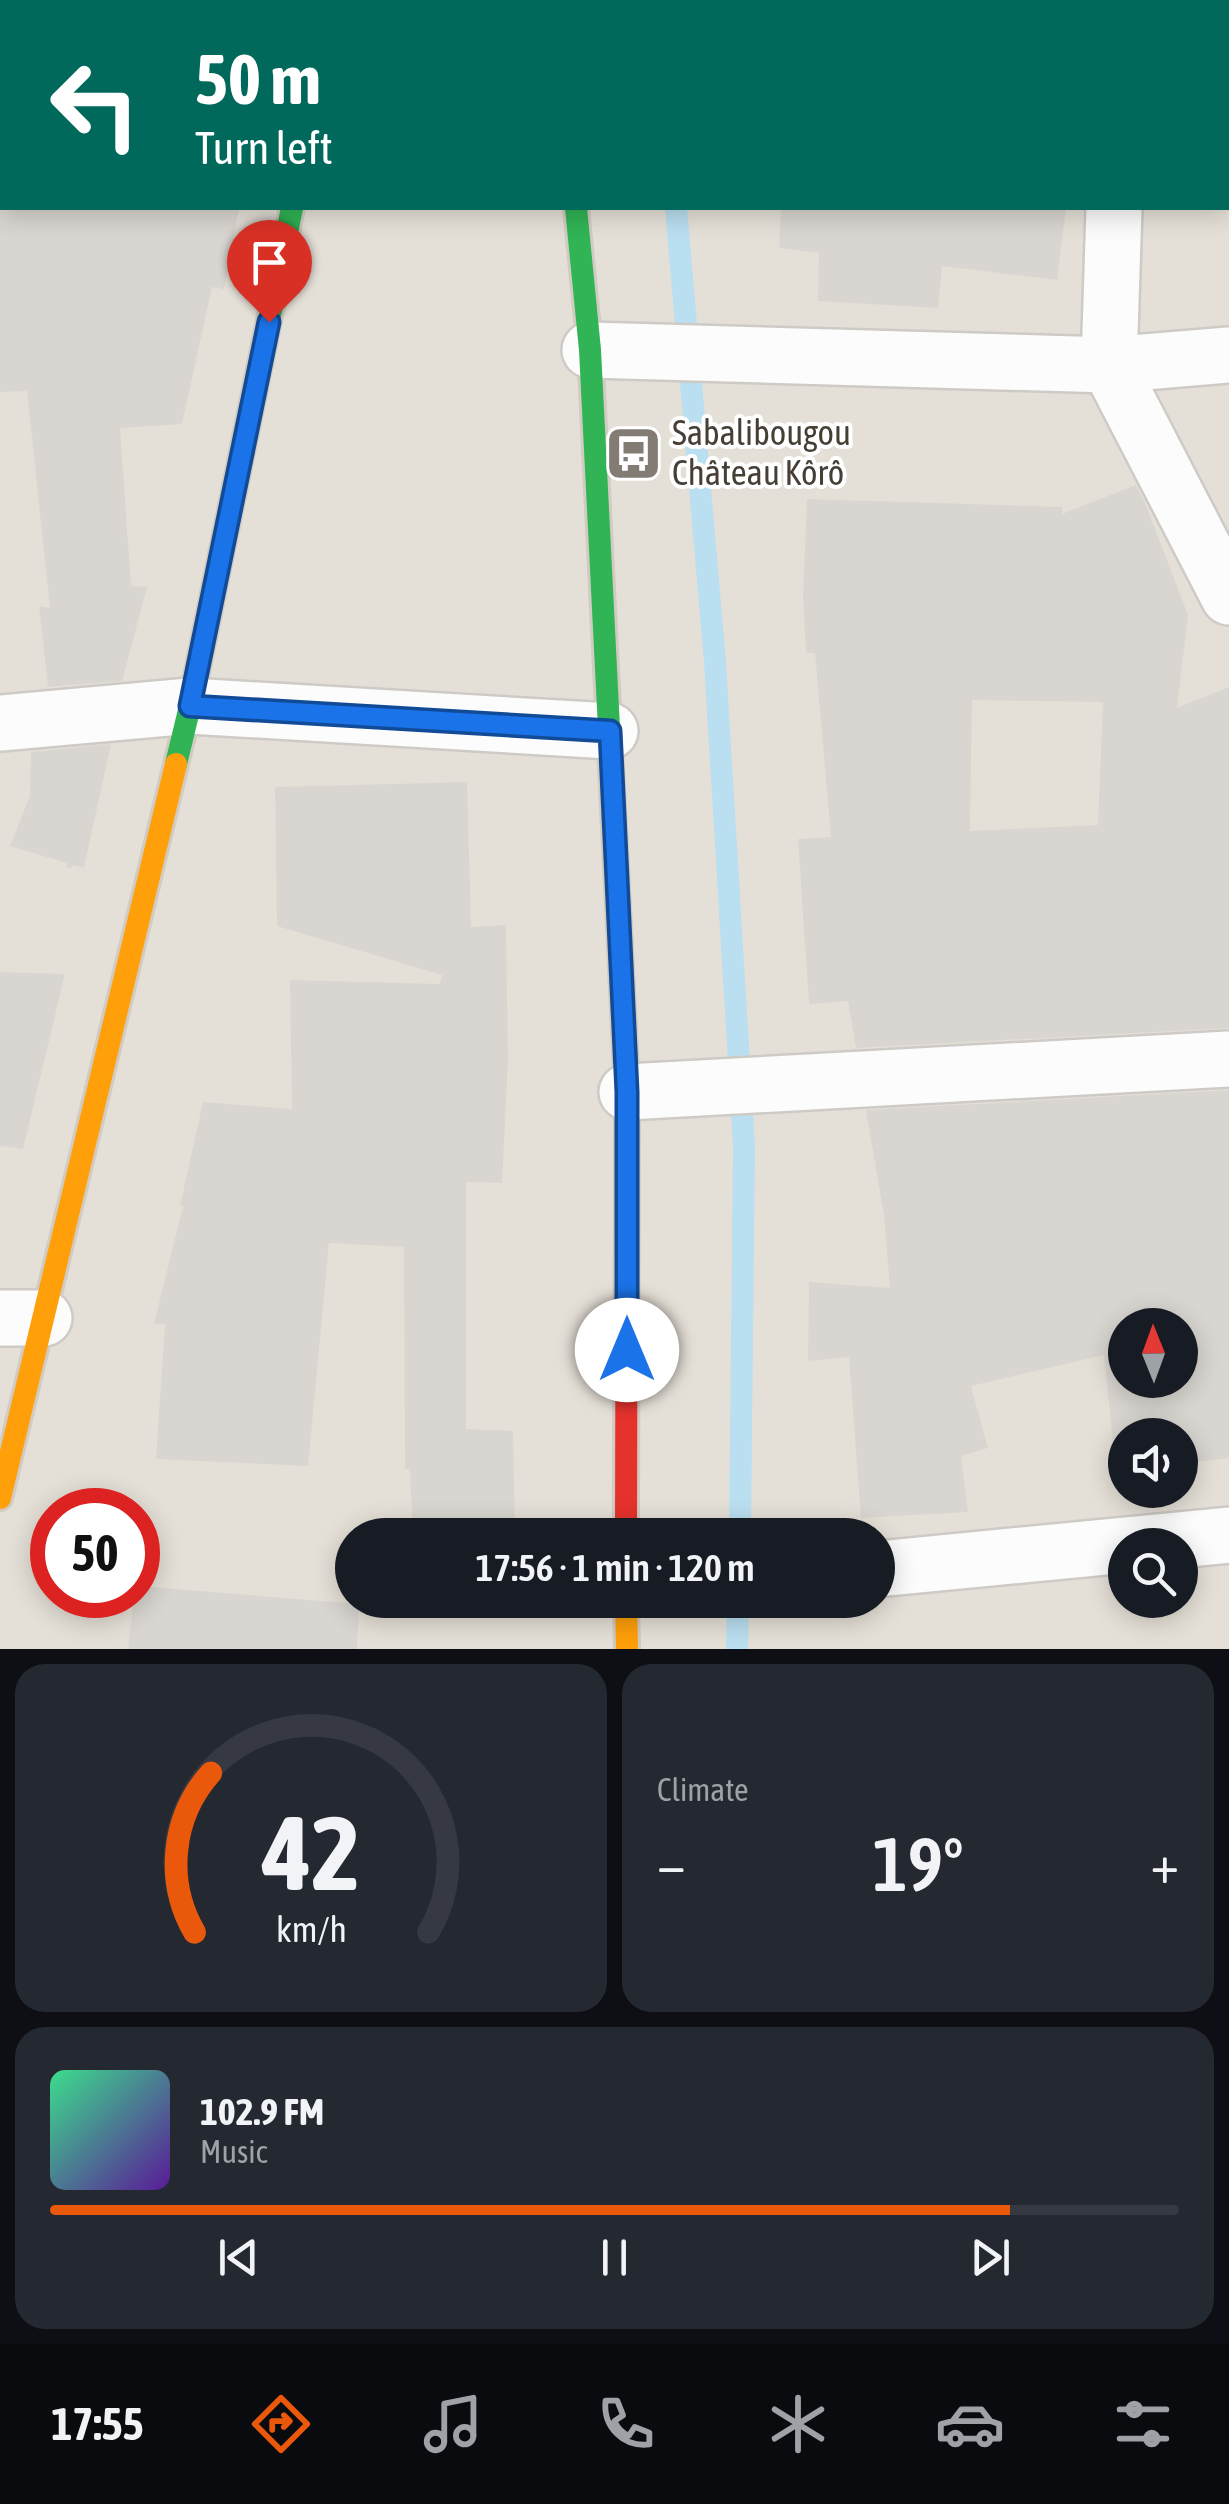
<!DOCTYPE html>
<meta charset="utf-8">
<style>
body{margin:0;font-family:"Asap Condensed",sans-serif;background:#242831;color:#f1f3f6;height:100vh;display:flex;flex-direction:column;font-size:38px;white-space:nowrap}
*{box-sizing:border-box;margin:0}
p{font-size:32px;color:#9ea1a6}
.icon{flex:none;width:55px;height:55px;fill:none;stroke:currentColor;stroke-width:2;stroke-linecap:round;stroke-linejoin:round}
.map{position:relative;height:1649px;overflow:hidden}
.details{display:flex;flex-direction:column;gap:15px;padding:15px;background:#0d0f14;flex:1}
.details>*{flex:none}
.top-card{position:absolute;left:0px;top:0px;width:1230px;height:210px;box-shadow:0 5px 25px #0003;background:#00695c;color:#fff;overflow:hidden}
.needle{width:65px;rotate:359deg}
.tools{position:absolute;left:1108px;top:1308px;display:grid;gap:20px}
.tools a{display:grid;place-items:center;width:90px;height:90px;border-radius:50%;background:#171b24;box-shadow:0 5px 25px #0003;font-size:50px}
.speed{position:absolute;left:30px;top:1488px;display:flex;gap:20px;font-size:50px;font-weight:700;text-align:center}
.speed>*{display:grid;place-content:center;width:130px;height:130px;border-radius:50%;background:#171b24;box-shadow:0 5px 25px #0003;line-height:1}
.speed .limit{border:15px solid #d22;background:#fff;color:#111}
.pin{position:absolute;display:grid;place-items:center;width:85px;height:85px;color:#fff;margin:-102px -42px;border-radius:50% 50% 50% 0;rotate:-45deg;box-shadow:0 0 10px #0007}
.pin .icon{rotate:45deg}
.me{position:absolute;width:110px;margin:-55px;rotate:0deg;stroke-linejoin:round;filter:drop-shadow(0 0 8px #0008)}
.turn{display:flex;align-items:center;gap:35px;height:210px;padding:0 30px;font-size:45px}
.turn .icon{width:130px;height:130px;stroke-width:2.5}
.turn b{display:block;font-size:70px;line-height:85px}
.big{font-size:75px;font-weight:600;line-height:1.1}
.details .widget{flex:1;display:flex;flex-direction:column;justify-content:center;gap:15px;min-width:0;padding:0 35px;border-radius:30px;background:#242831}
.details .dial{align-items:center;gap:0}
.dial svg{height:260px;overflow:visible;fill:none;stroke:#363941;stroke-width:7;stroke-linecap:round;text-anchor:middle}
.dial text{fill:#f1f3f6;stroke:none}
.song{display:flex;align-items:center;gap:30px}
.cover{width:120px;height:120px;border-radius:15px;background:linear-gradient(135deg,hsl(150 70% 55%),hsl(270 70% 35%))}
.played{height:10px;border-radius:5px;background:linear-gradient(90deg,#ea580c 85%,#363941 85%)}
.keys{display:flex;justify-content:space-around;direction:ltr}
.heat{display:flex;justify-content:space-between;align-items:center;font-size:55px;direction:ltr}
.details .tiles{flex:1;display:grid;gap:15px;grid-template-columns:1fr 1fr}
.widget:last-child{grid-column:span 2}
.trip{position:absolute;left:335px;top:1518px;width:560px;height:100px;border-radius:50px;background:#171b24;box-shadow:0 5px 25px #0003;font-weight:600;line-height:100px;text-align:center}
.tab-bar{display:flex;height:160px;justify-content:space-around;align-items:center;background:#090b0e;color:#9ea1a6}
.tab-bar .icon{width:70px;height:70px}
.tab-bar .current{color:#ea580c}
.tab-bar b{font-size:45px;color:#f1f3f6}
.map>svg:first-child{display:block}
.residential{fill:#e5e0d7;fill-rule:evenodd}
.lines{fill:none;stroke-linecap:round;stroke-linejoin:round}
.stream{stroke:#badff0;stroke-width:22}
.building{fill:#d9d6d1;fill-rule:evenodd}
.street-casing{stroke:#cecac6;stroke-width:60}
.fast-casing{stroke:#d1cbc1;stroke-width:28}
.slow-casing{stroke:#d1cbc1;stroke-width:28}
.jam-casing{stroke:#d1cbc1;stroke-width:28}
.street{stroke:#fdfcfc;stroke-width:55}
.fast{stroke:#30b455;stroke-width:22}
.slow{stroke:#ff9f0a;stroke-width:22}
.jam{stroke:#e5322d;stroke-width:22}
.route-casing{stroke:#114b97;stroke-width:25}
.route{stroke:#1a73e8;stroke-width:18}
.labels{text-anchor:middle;stroke-width:8;stroke-linejoin:round;paint-order:stroke}
.poi-label{font-size:35px;fill:#473f36;stroke:#fff;text-anchor:start}
</style>
<div class="map">
<svg width="1229" height="1649" viewBox="0 0 1229 1649">
<rect width="100%" height="100%" fill="#f1eeea"/>
<path class="residential" d="M0 0H1229V1649H0ZM2 2H1228V208H2ZM1125 1325H1180V1380H1125ZM1125 1435H1180V1490H1125ZM52 1510H138V1595H52ZM352 1535H878V1600H352ZM1125 1545H1180V1600H1125Z"/>
<g class="lines">
<g class="stream">
<polyline points="656,0 656,2"/>
<polyline points="676,208 715,662 744,1146 740,1535"/>
<polyline points="737,1649 738,1600"/>
</g>
</g>
<g class="building">
<polygon points="0,208 239,208 224,289 212,287 182,424 120,428 131,586 147,587 122,681 48,687 39,606 50,608 27,391 0,392"/>
<polygon points="781,208 1066,208 1057,280 942,266 938,308 818,301 819,253 779,248"/>
<path d="M1136 485 1146 505 1188 615 1177 708 1229 687V1028L856 1048 848 1001 809 1004 798 839 831 837 815 653H806L803 594 807 499 1062 507V514ZM972 700 1103 702 1098 825 970 831Z"/>
<polygon points="111,744 84,868 73,865 72,868 67,867 67,863 10,846 30,796 31,752"/>
<polygon points="467,782 471,927 506,925 508,1060 502,1183 466,1182 466,1429 513,1431 515,1535 413,1535 410,1469 405,1469 404,1247 329,1243 308,1466 156,1459 165,1324 154,1324 183,1206 180,1206 203,1102 292,1109 290,980 440,984 442,975 277,926 275,787"/>
<polygon points="0,972 65,974 23,1149 0,1146"/>
<path d="M1229 1090V1458L1180 1464V1435H1125V1470L1116 1471 1104 1355 971 1386 988 1448 961 1456 968 1512 861 1518 849 1357 808 1361 809 1282 890 1288 884 1216 866 1110ZM1125 1325H1180V1380H1125Z"/>
<polygon points="138,1586 359,1604 357,1649 128,1649 134,1595 138,1595"/>
</g>
<g class="lines">
<defs>
<g id="street">
<polyline points="265,0 267,2"/>
<polyline points="1120,2 1120,0"/>
<polyline points="0,173 2,172"/>
<polyline points="1114,208 1109,365 1229,597"/>
<polyline points="590,350 1109,365 1229,355"/>
<polyline points="0,723 190,706 610,731"/>
<polyline points="627,1092 1229,1059"/>
<polyline points="0,1318 44,1318"/>
<polyline points="878,1569 1229,1535"/>
</g>
<g id="fast">
<polyline points="576,208 590,350 619,927"/>
<polyline points="176,764 190,706 292,208"/>
</g>
<g id="slow">
<polyline points="0,1498 176,764"/>
<polyline points="626,1600 627,1649"/>
</g>
<g id="jam">
<polyline points="557,0 557,2"/>
<polyline points="619,927 627,1092 626,1535"/>
</g>
</defs>
<use href="#street" class="street-casing"/>
<use href="#fast" class="fast-casing"/>
<use href="#slow" class="slow-casing"/>
<use href="#jam" class="jam-casing"/>
<use href="#street" class="street"/>
<use href="#fast" class="fast"/>
<use href="#slow" class="slow"/>
<use href="#jam" class="jam"/>
</g>
<g class="lines">
<defs>
<polyline id="route" points="269,322 190,706 610,731 627,1092 627,1350"/>
</defs>
<use href="#route" class="route-casing"/>
<use href="#route" class="route"/>
</g>
<defs>
<symbol id="bus-square" viewBox="-11 -11 22 22"><rect x="-9" y="-9" width="18" height="18" rx="4" fill="#827c75" stroke="#fff"/><path d="M-5-6H5V4H4V6H2V4H-2V6H-4V4H-5ZM-3.5-4V0h7V-4ZM-3.5 1.2v1.5H-2V1.2ZM2 1.2v1.5H3.5V1.2Z" fill="#fff"/></symbol>
</defs>
<g fill-rule="evenodd">
<use href="#bus-square" x="602" y="422" width="63" height="63"/>
</g>
<g class="labels">
<g class="poi-label">
<text x="672" y="445">Sabalibougou<tspan x="672" dy="40">Château Kôrô</tspan></text>
</g>
</g>
</svg>
<div class="tools">
<a><svg class="needle" viewBox="-14 -14 28 28"><path d="M0-13l5 13h-10z" fill="#e53935"/><path d="M0 13l5-13h-10z" fill="#9ea1a6"/></svg></a>
<a><svg class="icon" aria-label="sound" viewBox="0 0 24 24"><path d="M4 9h4l5-4v14l-5-4H4zM17 9q2 3 0 6"/></svg></a>
<a><svg class="icon" aria-label="search" viewBox="0 0 24 24"><circle cx="10" cy="10" r="6"/><path d="M15 15l6 6"/></svg></a>
</div>
<div class="speed"><div class="limit">50</div></div>
<div class="pin" style="left:269px;top:322px;background:#d93025"><svg class="icon" aria-label="arrive" viewBox="0 0 24 24"><path d="M6 21V4h12l-3 4 3 4H6"/></svg></div>
<svg class="me" style="left:627px;top:1350px" viewBox="-20 -20 40 40"><circle r="19" fill="#fff"/><path d="M0-13L10 11 0 6-10 11z" fill="#1a73e8"/></svg>
<div class="trip">17:56 · 1 min · 120 m</div>
<div class="top-card">
<div class="turn"><svg class="icon" aria-label="left" viewBox="0 0 24 24"><path d="M17 20v-9H6M10 6l-5 5 5 5"/></svg><div><b>50 m</b>Turn left</div></div>
</div>
</div>
<section class="details">
<div class="tiles">
<div class="widget dial"><svg viewBox="0 0 100 80">
<path d="M14 69A42 42 0 1 1 86 69"/>
<path d="M14 69A42 42 0 0 1 19 20" stroke="#ea580c"/>
<text x="50" y="56" font-size="32" font-weight="700">42</text>
<text x="50" y="72" font-size="11">km/h</text>
</svg></div>
<div class="widget"><p>Climate</p>
<div class="heat"><a>−</a><b class="big">19°</b><a>+</a></div>
</div>
<div class="widget">
<div class="song"><i class="cover"></i><div><b>102.9 FM</b><p>Music</p></div></div>
<div class="played"></div>
<div class="keys"><svg class="icon" aria-label="previous" viewBox="0 0 24 24"><path d="M18 5L8 12l10 7zM5 5v14"/></svg><svg class="icon" aria-label="pause" viewBox="0 0 24 24"><path d="M8 5v14M16 5v14"/></svg><svg class="icon" aria-label="next" viewBox="0 0 24 24"><path d="M6 5l10 7-10 7zM19 5v14"/></svg></div>
</div>
</div>
</section>
<nav class="tab-bar">
<b>17:55</b>
<svg class="icon current" aria-label="directions" viewBox="0 0 24 24"><path d="M12 3l9 9-9 9-9-9zM9 14v-3h6M13 9l2 2-2 2"/></svg>
<svg class="icon" aria-label="music" viewBox="0 0 24 24"><path d="M9 18V5l10-2v13"/><circle cx="6" cy="18" r="3"/><circle cx="16" cy="16" r="3"/></svg>
<svg class="icon" aria-label="phone" viewBox="0 0 24 24"><path d="M5 4h4l2 5-3 2q2 4 5 5l2-3 5 2v4C11 20 4 13 5 4z"/></svg>
<svg class="icon" aria-label="climate" viewBox="0 0 24 24"><path d="M12 3v18M4 7l16 10M4 17L20 7"/></svg>
<svg class="icon" aria-label="car" viewBox="0 0 24 24"><path d="M5 17H2v-5l4-1 3-4h7l3 4 3 1v5h-3M9 17h6M6 11h13"/><circle cx="7" cy="17" r="2"/><circle cx="17" cy="17" r="2"/></svg>
<svg class="icon" aria-label="filters" viewBox="0 0 24 24"><path d="M4 7h16M4 17h16"/><circle cx="9" cy="7" r="2"/><circle cx="15" cy="17" r="2"/></svg>
</nav>
